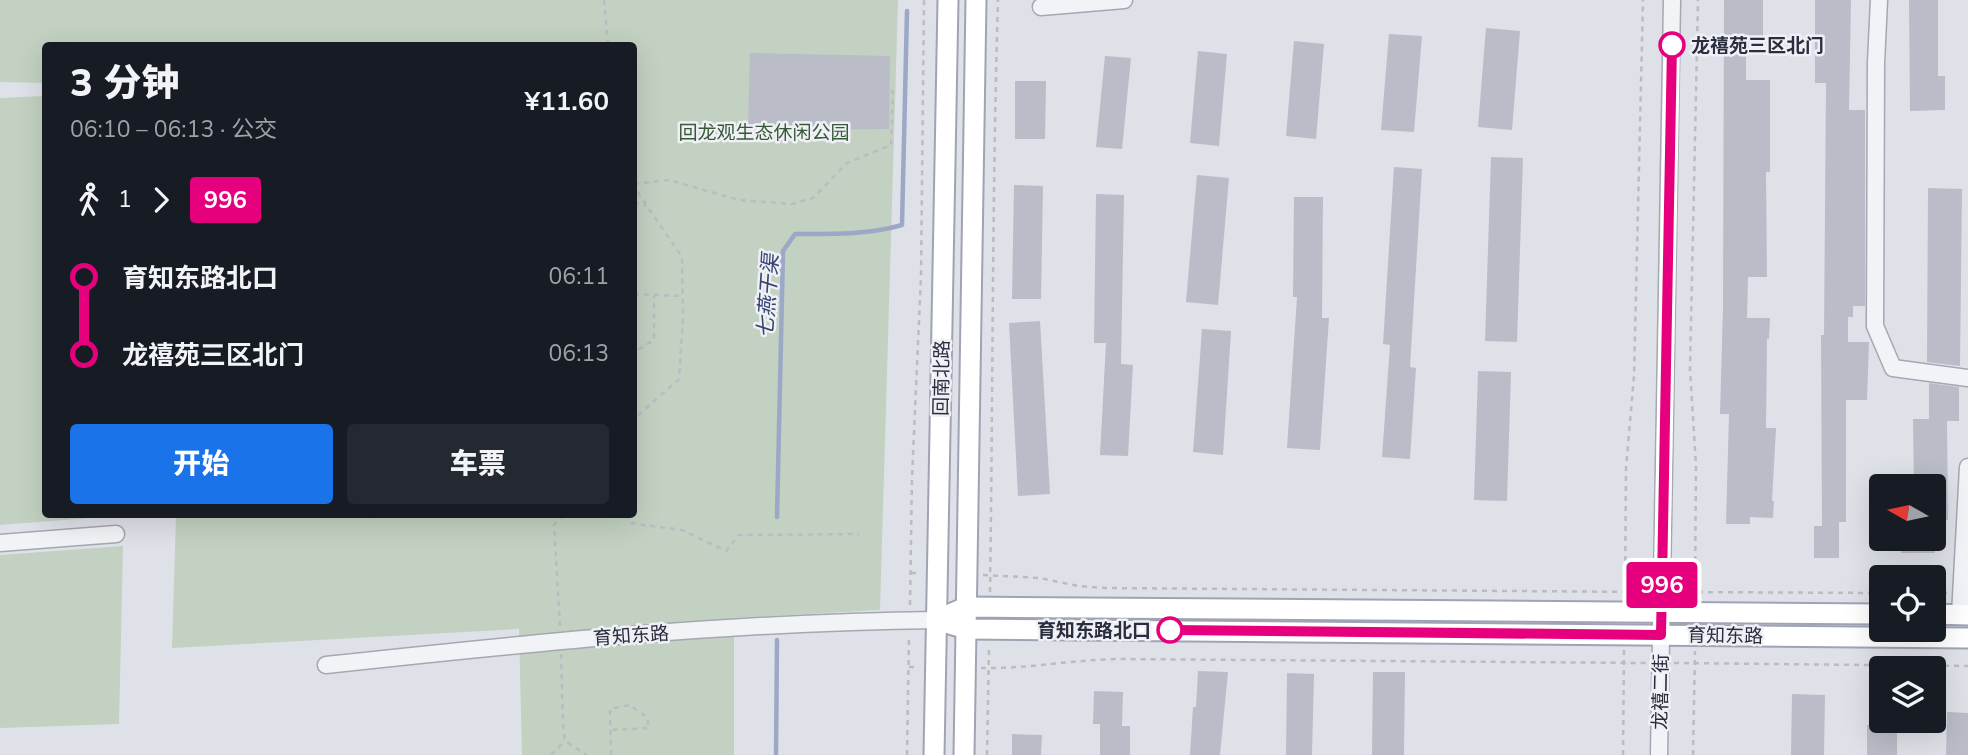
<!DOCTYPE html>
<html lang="zh">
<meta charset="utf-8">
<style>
:root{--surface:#171b24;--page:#242831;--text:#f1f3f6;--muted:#9ea1a6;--accent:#1a73e8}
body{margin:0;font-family:"Nunito Sans","Noto Sans SC",sans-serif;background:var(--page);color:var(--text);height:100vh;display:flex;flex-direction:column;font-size:26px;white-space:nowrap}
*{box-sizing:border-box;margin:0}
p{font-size:23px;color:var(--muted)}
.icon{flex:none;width:38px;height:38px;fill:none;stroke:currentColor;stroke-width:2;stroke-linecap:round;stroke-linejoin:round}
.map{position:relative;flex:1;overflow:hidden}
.side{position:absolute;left:42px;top:42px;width:595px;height:476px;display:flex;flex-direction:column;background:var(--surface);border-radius:7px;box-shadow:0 7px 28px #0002}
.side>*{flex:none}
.badge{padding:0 14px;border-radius:5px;font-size:24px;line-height:46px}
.needle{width:46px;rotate:279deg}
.controls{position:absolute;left:1869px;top:474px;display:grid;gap:14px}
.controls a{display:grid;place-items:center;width:77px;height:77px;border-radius:7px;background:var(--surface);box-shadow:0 7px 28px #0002;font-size:35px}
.map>.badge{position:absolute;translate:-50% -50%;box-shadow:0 0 0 4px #fff}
.legs{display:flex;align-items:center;gap:10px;height:77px;padding:0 28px;font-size:23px}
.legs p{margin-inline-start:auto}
.overview{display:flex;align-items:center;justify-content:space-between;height:119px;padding:0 28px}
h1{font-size:38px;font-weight:800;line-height:52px}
.button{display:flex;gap:14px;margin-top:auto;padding:14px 28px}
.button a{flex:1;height:80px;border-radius:7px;background:var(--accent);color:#fff;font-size:28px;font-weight:800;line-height:80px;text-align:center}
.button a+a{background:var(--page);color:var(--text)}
ul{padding:0 28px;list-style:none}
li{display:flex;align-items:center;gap:24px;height:77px;font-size:26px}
li i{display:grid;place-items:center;width:10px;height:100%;margin:0 9px;background:currentColor}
li i::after{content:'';width:18px;height:18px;margin:-9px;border:5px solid;border-radius:50%;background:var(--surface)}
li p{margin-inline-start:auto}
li:first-child i{background:linear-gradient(#0000 50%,currentColor 0)}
li:last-child i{background:linear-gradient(currentColor 50%,#0000 0)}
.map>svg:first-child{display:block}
.green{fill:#c2d1c1}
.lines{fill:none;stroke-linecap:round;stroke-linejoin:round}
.stream{stroke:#9ca8c6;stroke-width:4.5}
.building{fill:#babcc7}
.minor-casing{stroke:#a5a7b2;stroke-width:19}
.major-casing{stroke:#9fa3b3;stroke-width:23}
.path{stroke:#babcc2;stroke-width:2.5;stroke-dasharray:5 5;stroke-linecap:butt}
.minor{stroke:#f2f3f6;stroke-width:16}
.major{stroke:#fff;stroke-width:19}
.line-1-casing{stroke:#fff;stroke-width:16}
.line-1{stroke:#e6007e;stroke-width:10}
.stop-1-dot{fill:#fff;stroke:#e6007e;stroke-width:3.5}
.labels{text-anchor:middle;stroke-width:5;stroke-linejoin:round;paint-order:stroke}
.stop-label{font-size:19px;font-weight:bold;fill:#292d3e;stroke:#eff0f5;text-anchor:start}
.park-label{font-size:19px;fill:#375938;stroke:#eff0f5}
.street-label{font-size:19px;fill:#292d3e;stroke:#eff0f5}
.water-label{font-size:21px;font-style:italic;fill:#364470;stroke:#eff0f5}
</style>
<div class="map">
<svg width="1968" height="755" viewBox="0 0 1968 755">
<rect width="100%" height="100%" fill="#dfe1e8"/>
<g class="green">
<path d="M0,0H898L880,610L734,618V755H522L519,629L172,648L176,515L634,514V46H46L45,83L0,82Z"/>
<path d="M45,96L46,514L128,515L0,525V98Z"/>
<path d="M123,546L119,724L0,728V555Z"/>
</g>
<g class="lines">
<g class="stream">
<path d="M777,517L783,251L795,234C830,234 868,235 902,225L907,11"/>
<path d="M776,755L777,640"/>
</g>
</g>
<g class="building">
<path d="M1724,0H1763V54H1746V80H1770V172H1766L1767,277H1748L1747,318H1770L1769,339H1767L1766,428H1776L1772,501H1774L1773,518L1750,517V524H1726L1729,414H1720L1723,308Z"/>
<path d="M1815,0H1851L1849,110H1865V306H1853V317H1848V342H1869L1867,400H1846V522H1839V558H1814V526H1822L1821,335H1824L1826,83H1815Z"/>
<path d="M1909,0H1938V76H1945V110L1910,111Z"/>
<path d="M1486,28L1520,31L1512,130L1478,127Z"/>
<path d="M1389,34L1422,36L1414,132L1381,130Z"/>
<path d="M1294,41L1324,44L1316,139L1286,136Z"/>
<path d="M1198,51L1227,54L1219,146L1190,143Z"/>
<path d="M750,53L890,56L889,129L748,130Z"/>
<path d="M1105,56L1131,58L1122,149L1096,147Z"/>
<path d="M1015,81H1046L1045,139H1015Z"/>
<path d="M1491,157L1523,158L1517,342L1485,341Z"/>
<path d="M1394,167L1422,169L1410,367L1416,368L1410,459L1382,457L1390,345L1383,344Z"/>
<path d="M1197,175L1229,178L1218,305L1186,302Z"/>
<path d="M1014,185L1043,186L1041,299H1012Z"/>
<path d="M1928,188L1962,189L1960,366L1927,362Z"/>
<path d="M1096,194L1124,195L1121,364L1133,365L1128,456L1100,455L1106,343H1094Z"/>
<path d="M1294,197H1323L1322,318H1329L1320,450L1287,448L1297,297H1293Z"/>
<path d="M1040,321L1050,494L1018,496L1009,323Z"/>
<path d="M1202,329L1231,331L1223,455L1193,452Z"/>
<path d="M1478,371L1511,372L1507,501L1474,500Z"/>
<path d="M1929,383L1959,387V421H1947L1948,520H1934V486H1914L1913,419H1929Z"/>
<rect x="1901" y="539" width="34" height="14"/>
<path d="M1198,671L1228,672L1220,755H1190L1193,707H1196Z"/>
<path d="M1373,672H1405L1404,755H1372Z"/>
<path d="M1287,673L1314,674L1312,755H1286Z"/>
<path d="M1094,691L1123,692L1122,726H1130V755H1100V724H1093Z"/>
<path d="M1792,694L1825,695L1824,755H1791Z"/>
<path d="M1947,712L1968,713V755H1946Z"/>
<path d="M1874,721H1897V755H1867V725H1874Z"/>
<path d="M1012,734L1042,735L1041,755H1012Z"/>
</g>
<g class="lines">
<g class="minor-casing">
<g id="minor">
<path d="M1879,0L1876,63L1875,326L1893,368L1968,378"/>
<path d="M1041,7L1124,0"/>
<path d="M0,543L116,534"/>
<path d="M1960,615L1968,467"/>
<path d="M326,665C529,643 732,622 936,620"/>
<path d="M1659,755L1672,0"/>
</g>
</g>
<g class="major-casing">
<g id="major">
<path d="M1934,614L1968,615"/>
<path d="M936,620L966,629L1968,638"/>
<path d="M936,620L966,607L1881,614"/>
<path d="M934,755L948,0"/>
<path d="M964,755L976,0"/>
</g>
</g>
<g class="path">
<path d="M604,0L608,46"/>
<path d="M634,183L640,196L682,257L683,318L679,379L634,419"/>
<path d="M634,184L669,180L739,200L792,204L813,198L847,163L891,145L893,92L890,90"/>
<path d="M634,202L646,206"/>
<path d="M634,294L682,296"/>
<path d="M634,368L636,351L654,340V295"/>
<path d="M357,514L372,518L375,514"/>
<path d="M627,514L630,523L682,530L726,551L739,535L859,534"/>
<path d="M911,573H920"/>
<path d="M983,575L1040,578L1078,586L1105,588L1647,592"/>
<path d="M1625,591L1626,468L1634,376L1643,0"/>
<path d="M1695,591L1696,466L1690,369L1698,0"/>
<path d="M990,592C993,394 992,197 998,0"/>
<path d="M1678,592L1881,593"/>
<path d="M1934,593H1947"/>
<path d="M910,605L912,477L921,277L924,0"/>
<path d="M560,626L554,525L564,514"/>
<path d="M561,654L563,724L565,741L587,755"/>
<path d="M1674,663L1968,666"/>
<path d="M909,667H919"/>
<path d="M981,668C1027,669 1071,660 1117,659L1646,663"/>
<path d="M551,755L565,741"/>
<path d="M611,755L610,709L629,705L647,717L649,728L611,730"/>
<path d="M907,755L909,637"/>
<path d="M987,755L989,647"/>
<path d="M1623,755L1624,650"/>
<path d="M1693,755L1695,651"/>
</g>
<use href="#minor" class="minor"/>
<use href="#major" class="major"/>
</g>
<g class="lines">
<g class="line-1-casing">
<path id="line-1" d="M1170,630L1661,635L1672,45"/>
</g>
<use href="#line-1" class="line-1"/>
</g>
<g class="stop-1-dot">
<circle cx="1672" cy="45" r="12"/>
<circle cx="1170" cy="630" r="12"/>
</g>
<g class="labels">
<g class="stop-label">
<text x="1691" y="52">龙禧苑三区北门</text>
<text x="1151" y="637" text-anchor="end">育知东路北口</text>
</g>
<g class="park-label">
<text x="764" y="139">回龙观生态休闲公园</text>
</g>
<g class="street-label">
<text transform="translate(941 378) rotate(-89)" y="7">回南北路</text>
<text transform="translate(631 635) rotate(-4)" y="7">育知东路</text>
<text transform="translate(1725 635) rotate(1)" y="7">育知东路</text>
<text transform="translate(1660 692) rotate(-89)" y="7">龙禧二街</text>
</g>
<g class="water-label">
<text transform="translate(768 296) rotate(-86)" y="7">七燕干渠</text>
</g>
</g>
</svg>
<div class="controls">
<a><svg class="needle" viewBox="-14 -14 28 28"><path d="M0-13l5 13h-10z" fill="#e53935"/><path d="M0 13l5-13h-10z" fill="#9ea1a6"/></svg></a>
<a><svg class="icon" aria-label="locate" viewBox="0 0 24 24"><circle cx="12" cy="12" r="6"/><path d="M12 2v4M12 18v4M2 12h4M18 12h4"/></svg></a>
<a><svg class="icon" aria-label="layers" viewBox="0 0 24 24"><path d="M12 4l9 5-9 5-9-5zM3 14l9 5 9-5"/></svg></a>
</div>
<b class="badge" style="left:1662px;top:585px;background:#e6007e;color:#fff">996</b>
<section class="side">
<div class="overview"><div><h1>3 分钟</h1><p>06:10 – 06:13 · 公交</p></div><b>¥11.60</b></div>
<div class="legs"><svg class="icon" aria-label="walk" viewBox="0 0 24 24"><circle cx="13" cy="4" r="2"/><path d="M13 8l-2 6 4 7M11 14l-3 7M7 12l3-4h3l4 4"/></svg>1<svg class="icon" aria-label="forward" viewBox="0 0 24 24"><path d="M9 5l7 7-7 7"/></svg><b class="badge" style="background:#e6007e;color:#fff">996</b></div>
<ul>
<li><i style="color:#e6007e"></i><b>育知东路北口</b><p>06:11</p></li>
<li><i style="color:#e6007e"></i><b>龙禧苑三区北门</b><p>06:13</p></li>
</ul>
<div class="button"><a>开始</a><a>车票</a></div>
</section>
</div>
